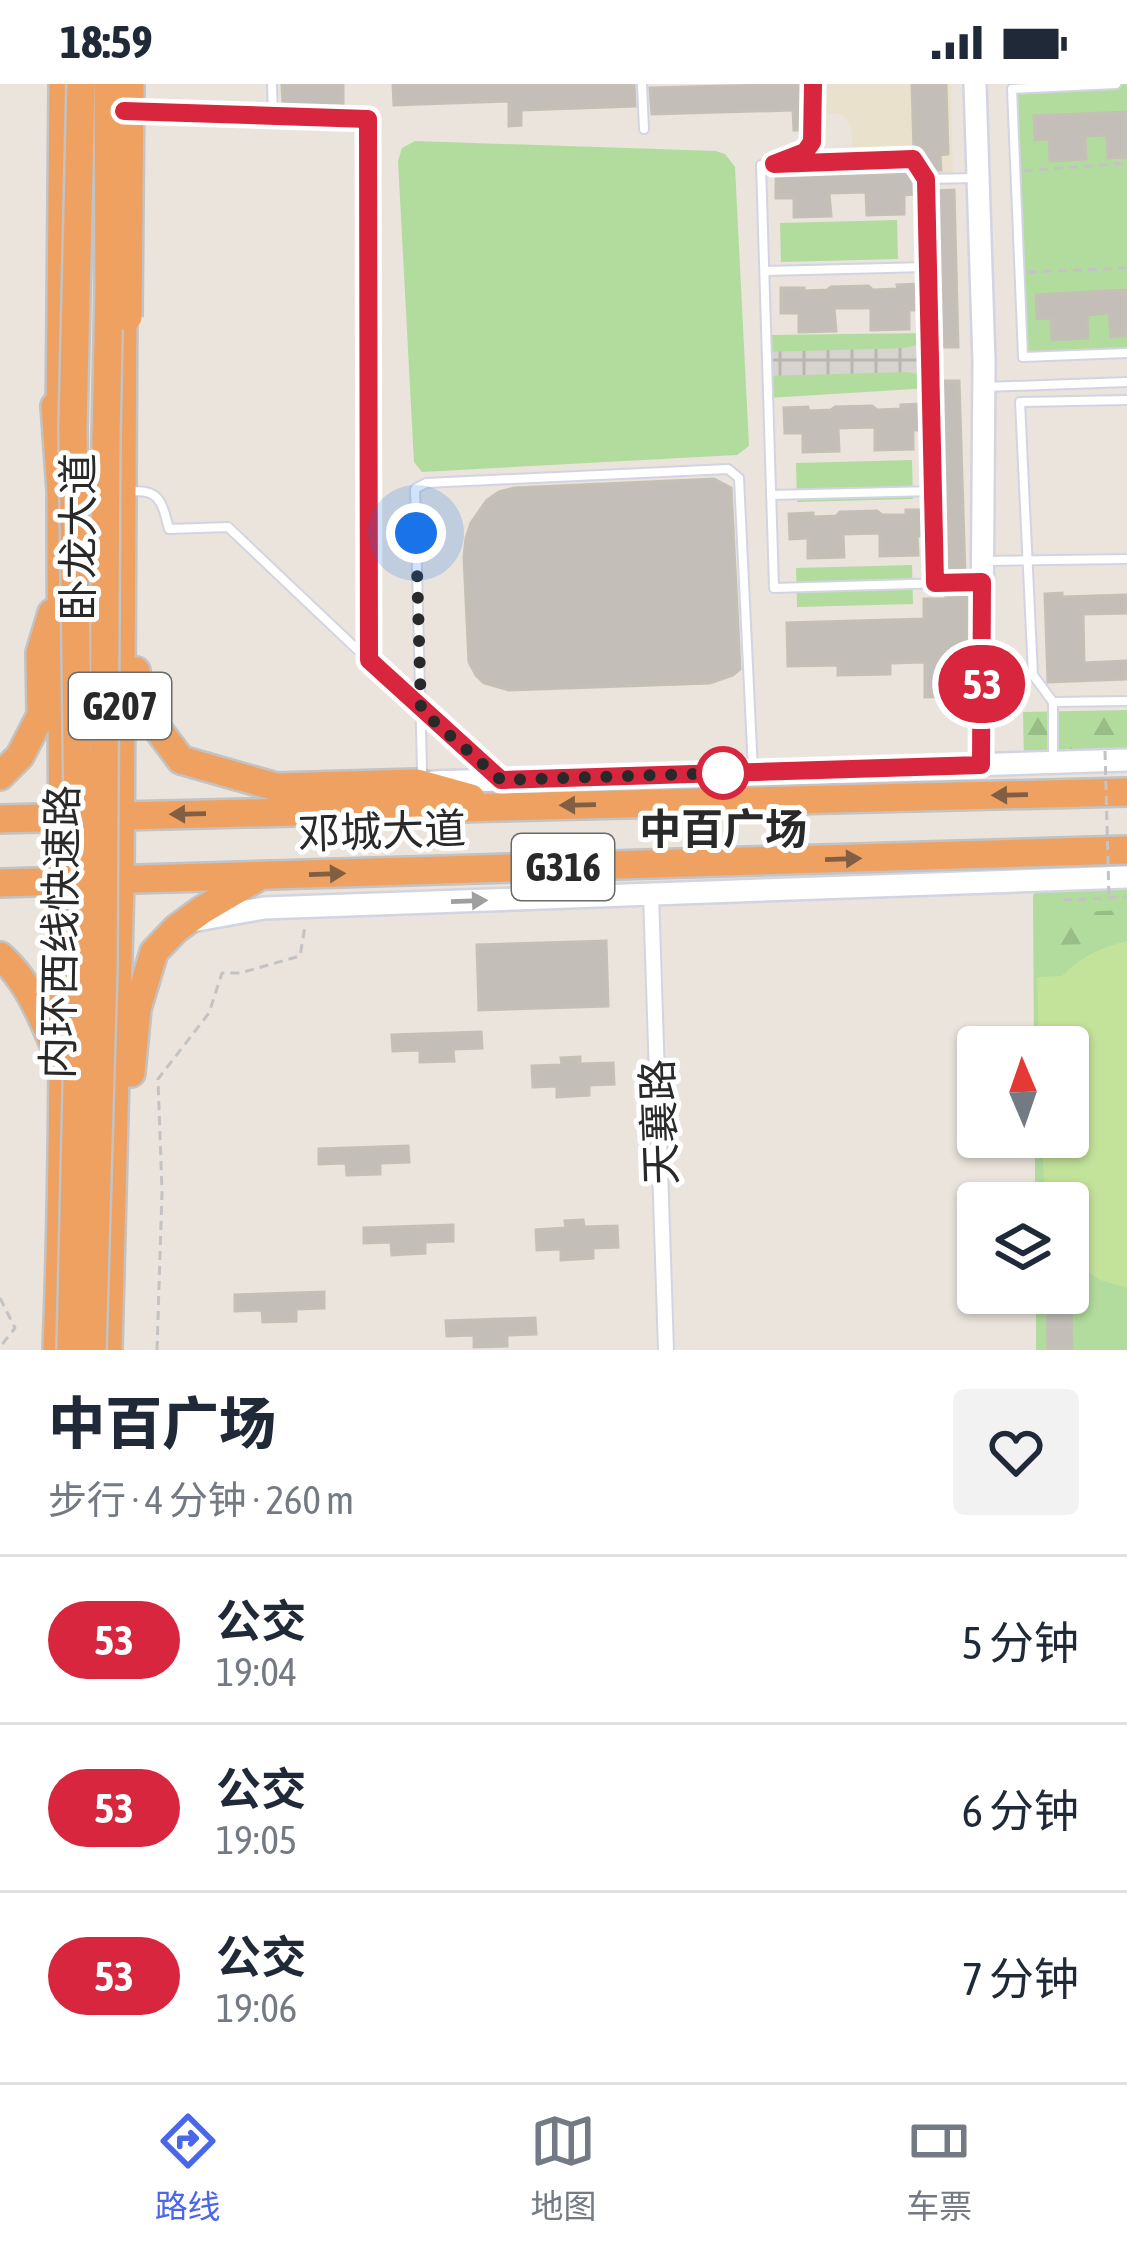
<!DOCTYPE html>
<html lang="zh">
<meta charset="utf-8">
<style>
:root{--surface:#fff;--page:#f2f2f3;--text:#1f2937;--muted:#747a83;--line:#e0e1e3;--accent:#4a66e9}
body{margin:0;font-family:"Asap Condensed","Noto Sans SC",sans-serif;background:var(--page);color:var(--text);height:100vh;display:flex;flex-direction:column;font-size:45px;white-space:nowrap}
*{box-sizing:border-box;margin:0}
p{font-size:39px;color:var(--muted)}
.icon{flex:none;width:66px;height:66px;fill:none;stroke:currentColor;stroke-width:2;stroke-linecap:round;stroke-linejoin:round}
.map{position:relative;height:1266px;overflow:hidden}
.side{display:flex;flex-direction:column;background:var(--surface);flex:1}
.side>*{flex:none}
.badge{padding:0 24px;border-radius:39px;font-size:42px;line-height:78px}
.needle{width:78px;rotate:358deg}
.controls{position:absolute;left:957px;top:942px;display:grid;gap:24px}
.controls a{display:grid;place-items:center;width:132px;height:132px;border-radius:12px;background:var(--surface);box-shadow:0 3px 9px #0004;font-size:60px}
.you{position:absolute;width:60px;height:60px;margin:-30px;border:9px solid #fff;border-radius:50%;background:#1a73e8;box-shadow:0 0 0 18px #1a73e833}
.map>.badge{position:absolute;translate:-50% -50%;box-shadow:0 0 0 6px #fff}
.round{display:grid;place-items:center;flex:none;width:126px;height:126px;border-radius:12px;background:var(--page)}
.overview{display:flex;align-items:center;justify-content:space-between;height:204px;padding:0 48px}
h1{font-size:57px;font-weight:800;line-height:90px}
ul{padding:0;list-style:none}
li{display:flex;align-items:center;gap:36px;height:168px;padding:0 48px;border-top:3px solid var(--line)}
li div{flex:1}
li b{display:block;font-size:45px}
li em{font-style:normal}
li .badge{min-width:132px;font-weight:700;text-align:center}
.status{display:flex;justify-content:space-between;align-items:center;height:84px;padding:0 60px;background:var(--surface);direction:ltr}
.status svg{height:33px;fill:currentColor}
.tab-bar{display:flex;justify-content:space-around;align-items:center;height:168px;border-top:3px solid var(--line);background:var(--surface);font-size:33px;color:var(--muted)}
.tab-bar a{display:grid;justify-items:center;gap:6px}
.tab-bar .on{color:var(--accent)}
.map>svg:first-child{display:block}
.education{fill:#eae1cd}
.green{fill:#b2dc9d}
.forest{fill:url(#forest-firs)}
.pitch{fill:#c3e29a}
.plaza{fill:url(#plaza-grid)}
.building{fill:#c3beb8;stroke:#c5c0b6;stroke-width:3}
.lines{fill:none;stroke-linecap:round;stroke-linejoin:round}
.lane-casing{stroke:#d2d4e1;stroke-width:12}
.street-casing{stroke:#d2d4e1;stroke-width:18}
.secondary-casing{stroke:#d2d4e1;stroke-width:26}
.highway-casing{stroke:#c3c3c3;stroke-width:32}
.path{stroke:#c3c3c3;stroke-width:3;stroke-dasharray:9 6;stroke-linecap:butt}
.lane{stroke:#fff;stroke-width:8}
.street{stroke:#fff;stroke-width:14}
.secondary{stroke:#fff;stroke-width:21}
.highway{stroke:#efa162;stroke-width:27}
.highway-bridge-casing{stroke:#c3c3c3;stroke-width:32;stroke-linecap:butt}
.path-bridge{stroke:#c3c3c3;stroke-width:3;stroke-dasharray:9 6;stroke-linecap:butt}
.highway-bridge{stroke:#efa162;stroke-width:27}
.oneway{fill:#825f43}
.oneway2{fill:#9f9f9f}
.line-casing{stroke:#fff;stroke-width:27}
.line{stroke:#d7263d;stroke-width:18}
.walk{stroke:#292929;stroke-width:12;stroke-dasharray:0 21.6}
.stop-dot{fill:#fff;stroke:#d7263d;stroke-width:6}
.labels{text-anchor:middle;stroke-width:10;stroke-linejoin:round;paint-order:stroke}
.shield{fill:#fff;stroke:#696969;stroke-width:3}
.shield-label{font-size:39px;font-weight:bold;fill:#292929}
.street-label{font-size:42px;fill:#292929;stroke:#fff}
.stop-label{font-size:42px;font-weight:bold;fill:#292929;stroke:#fff}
</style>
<div class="status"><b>18:59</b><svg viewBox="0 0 49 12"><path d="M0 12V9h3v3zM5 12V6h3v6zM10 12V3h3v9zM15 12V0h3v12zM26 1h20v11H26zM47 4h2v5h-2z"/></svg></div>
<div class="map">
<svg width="1127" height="1266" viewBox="0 0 1127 1266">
<defs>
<pattern id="forest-firs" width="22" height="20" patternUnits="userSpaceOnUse" patternTransform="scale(3)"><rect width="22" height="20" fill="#b2dc9d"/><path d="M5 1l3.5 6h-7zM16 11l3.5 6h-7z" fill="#99bd87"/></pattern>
<pattern id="plaza-grid" width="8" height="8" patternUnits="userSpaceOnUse" patternTransform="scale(3)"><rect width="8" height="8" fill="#d7d3ce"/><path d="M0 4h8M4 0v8" fill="none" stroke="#b9b5b1"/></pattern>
</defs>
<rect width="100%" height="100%" fill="#eae4dc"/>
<path class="education" d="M827,0H951L953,95H926L913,75L852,78V49L848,36L841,30H827Z"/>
<g class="green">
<path d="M1127,0V269L1023,273L1012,5Z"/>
<path d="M415,57L716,67L725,70L735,83L749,362L737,371L422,388L414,378L398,77L402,64Z"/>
<path d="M897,136L898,175L781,178L780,139Z"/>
<path d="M929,249L930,304L768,314L767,251Z"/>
<path d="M912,376L913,415L797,418L796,379Z"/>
<path d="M912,481L913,520L797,523L796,484Z"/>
<path d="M1127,800V1266H1036V1209H1068V1119H1035V1053H1068V963H1034L1033,811L1041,803Z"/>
</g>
<g class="forest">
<path d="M1127,626V676L1024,680L1023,628Z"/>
<path d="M1127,826V859L1052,861L1044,857L1045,833L1050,829Z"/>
</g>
<path class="pitch" d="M1127,857V1204L1100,1196L1073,1178H1068V1119H1045L1042,1053H1068V963H1039L1037,893L1062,892C1080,873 1101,863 1127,857Z"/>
<path class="plaza" d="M929,258L930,293L907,288L768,292L767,268L904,264Z"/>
<g class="building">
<path d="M282,0H343V20L283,22Z"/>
<path d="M393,0H634L635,22L521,26V41L509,42V17L394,21Z"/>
<path d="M805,0L806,46H794L793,26L652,30L650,4Z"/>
<path d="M912,0H946L948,70L940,71L941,86L930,87L920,70L914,67Z"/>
<path d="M1127,28V73L1108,74L1107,51L1085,52L1086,75L1050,77L1049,55L1035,56L1034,32Z"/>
<path d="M892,85H910L915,93L916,110L904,111V130L867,131L866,108L829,109L831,132L794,133V114H776V89L799,88V92L822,91L826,88L863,86L868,90H893Z"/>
<path d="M954,106L958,263H940L935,107Z"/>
<path d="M920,200L921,226H909V245L871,246V224H834L836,247L799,248V229H781V204H804V207L827,206L831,203L868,202L873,206L898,205L897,201Z"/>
<path d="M1127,206V252L1111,253L1109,229L1087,231L1088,254L1052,256L1051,234L1037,235L1036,211Z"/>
<path d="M940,297H959L965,490L945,491Z"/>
<path d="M923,320V346H913V365L875,366V343L838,344L839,367L803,368V349H785L784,324L808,323V327L831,326L835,323L872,322L877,326L901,325V321Z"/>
<path d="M714,395L731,404L740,585L733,591L710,599L509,606L484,599L476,591L469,578L464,473L466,454L471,439L487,416L499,408L514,404Z"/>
<path d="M906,426H925L926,451L917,452L918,471L880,472V449L843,450L844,473L808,474V454L790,455L789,430L813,429V433L836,432L840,428L877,427L882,431H906Z"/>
<path d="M946,507H965L967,514V612L925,613V578L890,579V590L838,591V581L788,582L787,539L924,535V515H946Z"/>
<path d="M1062,509V513L1127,511V529L1083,530L1084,579L1127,577V595L1048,598L1045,510Z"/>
<path d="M606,857L608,922L479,926L477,861Z"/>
<path d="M481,948L482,964L453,965L454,977L420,978V966L393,967L392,951Z"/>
<path d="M580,973V980L613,979L614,1000L589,1001V1011L557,1013V1002L533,1003L532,982L562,981L561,974Z"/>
<path d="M408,1062L409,1078L380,1079V1090L347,1091L346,1079L319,1080V1065Z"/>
<path d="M583,1136L584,1143L617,1142L618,1163L593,1164V1174L561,1176V1165L537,1166L536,1146L566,1144L565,1137Z"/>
<path d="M453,1141V1157L425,1158V1169L392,1171L391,1158L364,1159V1144Z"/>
<path d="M324,1208V1224L296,1225V1237L263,1238L262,1226L235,1227V1211Z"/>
<path d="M1047,1219H1071L1072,1264L1048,1265Z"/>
<path d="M535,1234L536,1250L507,1251V1262L474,1263V1251L447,1252L446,1237Z"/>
</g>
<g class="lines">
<g class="lane-casing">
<g id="lane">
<path d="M272,0L273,32"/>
<path d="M642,0L644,45"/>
<path d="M1116,0L1012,5L1023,273L1127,269"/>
<path d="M137,27L368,35L369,576"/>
<path d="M781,78C826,59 814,43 813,0"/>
<path d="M976,94L926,95L913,75L761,81L774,504L981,498"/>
<path d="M926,95L935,499"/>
<path d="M765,187L928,183"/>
<path d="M985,303L1127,298"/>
<path d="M1127,316L1020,318L1033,591L1053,618L1127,617"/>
<path d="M128,408C160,403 162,419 169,445L228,443L421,626L496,691"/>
<path d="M771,411L933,407"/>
<path d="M985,477L1127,475"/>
<path d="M1053,677V618"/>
<path d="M420,692L422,686L415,405L426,399L728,385L739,394L753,687"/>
</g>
</g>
<g class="street-casing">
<path id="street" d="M651,810L666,1266"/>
</g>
<g class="secondary-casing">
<g id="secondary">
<path d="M975,0L984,277L981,681"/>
<path d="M432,698L1127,676"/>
<path d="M192,837L264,824L1127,793"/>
</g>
</g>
<g class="highway-casing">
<g id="highway">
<path d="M55,322L61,407"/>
<path d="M60,338L63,0"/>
<path d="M136,587L138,619L181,676L276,703L417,699L471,714"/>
<path d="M0,692L20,672L41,631L40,569L52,529"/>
<path d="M0,735L1127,708"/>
<path d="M0,799L1127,766"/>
<path d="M0,872C28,896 42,933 56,965"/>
<path d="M131,989L137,925L154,868L176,845L202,826L255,795"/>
<path d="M57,1266C68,980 61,693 61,406"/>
<path d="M108,1266L120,797L123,208"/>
</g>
</g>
<g class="path">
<path d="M1024,87L1127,79"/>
<path d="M1028,188L1127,184"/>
<path d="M1065,814V816L1127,813"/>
<path d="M0,1214L15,1244L0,1263"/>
<path d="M157,1266L162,1108L158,995L209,929L222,889H240L300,872L305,842"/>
</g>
<use href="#lane" class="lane"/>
<use href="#street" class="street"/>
<use href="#secondary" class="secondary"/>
<use href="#highway" class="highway"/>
<g class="highway-bridge-casing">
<g id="highway-bridge">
<path d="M128,233L130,0"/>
<path d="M71,1266L80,875L73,343L81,0"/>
<path d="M92,1266L103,883L106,353L109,203L108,0"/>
</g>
</g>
<path class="path-bridge" d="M1105,667L1109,814"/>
<use href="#highway-bridge" class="highway-bridge"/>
</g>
<defs><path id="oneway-solid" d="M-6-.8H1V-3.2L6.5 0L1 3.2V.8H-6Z" transform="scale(3)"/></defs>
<g class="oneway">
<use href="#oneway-solid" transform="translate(1010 711) rotate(179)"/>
<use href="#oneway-solid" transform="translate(578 721) rotate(179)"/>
<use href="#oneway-solid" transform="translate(188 730) rotate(179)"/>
<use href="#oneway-solid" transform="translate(843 775) rotate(-2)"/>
<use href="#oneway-solid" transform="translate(327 790) rotate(-2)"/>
</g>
<use class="oneway2" href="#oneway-solid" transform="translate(469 817) rotate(-2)"/>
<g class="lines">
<g class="line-casing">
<path id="line" d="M124,27L368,35L369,576L501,696L981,681L982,498L935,499L926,95L913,75L774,80L805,68L812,58L813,0"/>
</g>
<use href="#line" class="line"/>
<path class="walk" d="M416,449L421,626L501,696L723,689"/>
</g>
<circle class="stop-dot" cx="723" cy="689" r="24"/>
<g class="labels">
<g class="shield">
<rect x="69" y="589" width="102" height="66" rx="9"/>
<rect x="512" y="750" width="102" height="66" rx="9"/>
</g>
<g class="shield-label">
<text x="120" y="636">G207</text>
<text x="563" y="797">G316</text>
</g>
<g class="street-label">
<text transform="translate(78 453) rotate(-90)" y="15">卧龙大道</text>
<text transform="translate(382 747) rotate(-2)" y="15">邓城大道</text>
<text transform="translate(60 848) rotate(-89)" y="15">内环西线快速路</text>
<text transform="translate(659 1038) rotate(-92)" y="15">天襄路</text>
</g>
<g class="stop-label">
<text x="723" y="760">中百广场</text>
</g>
</g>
</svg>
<div class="controls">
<a><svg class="needle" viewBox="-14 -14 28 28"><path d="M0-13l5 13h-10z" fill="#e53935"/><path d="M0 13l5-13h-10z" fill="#747a83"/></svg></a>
<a><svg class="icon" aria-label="layers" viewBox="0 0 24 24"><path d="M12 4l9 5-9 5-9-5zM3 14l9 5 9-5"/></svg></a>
</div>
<div class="you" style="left:416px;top:449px"></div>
<b class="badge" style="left:982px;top:600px;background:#d7263d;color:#fff">53</b>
</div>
<section class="side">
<div class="overview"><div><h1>中百广场</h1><p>步行 · 4 分钟 · 260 m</p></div><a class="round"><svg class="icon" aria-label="heart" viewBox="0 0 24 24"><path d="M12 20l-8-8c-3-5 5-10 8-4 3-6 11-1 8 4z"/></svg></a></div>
<ul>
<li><span class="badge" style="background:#d7263d;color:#fff">53</span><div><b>公交</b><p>19:04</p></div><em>5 分钟</em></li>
<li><span class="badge" style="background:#d7263d;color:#fff">53</span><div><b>公交</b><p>19:05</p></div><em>6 分钟</em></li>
<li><span class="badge" style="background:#d7263d;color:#fff">53</span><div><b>公交</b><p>19:06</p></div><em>7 分钟</em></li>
</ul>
</section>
<nav class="tab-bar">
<a class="on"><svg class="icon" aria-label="directions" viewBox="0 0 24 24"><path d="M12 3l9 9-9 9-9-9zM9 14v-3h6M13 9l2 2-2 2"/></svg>路线</a>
<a><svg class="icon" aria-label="map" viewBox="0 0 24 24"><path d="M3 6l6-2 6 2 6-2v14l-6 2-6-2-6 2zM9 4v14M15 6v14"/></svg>地图</a>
<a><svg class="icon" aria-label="tickets" viewBox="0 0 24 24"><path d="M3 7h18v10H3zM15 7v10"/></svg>车票</a>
</nav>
